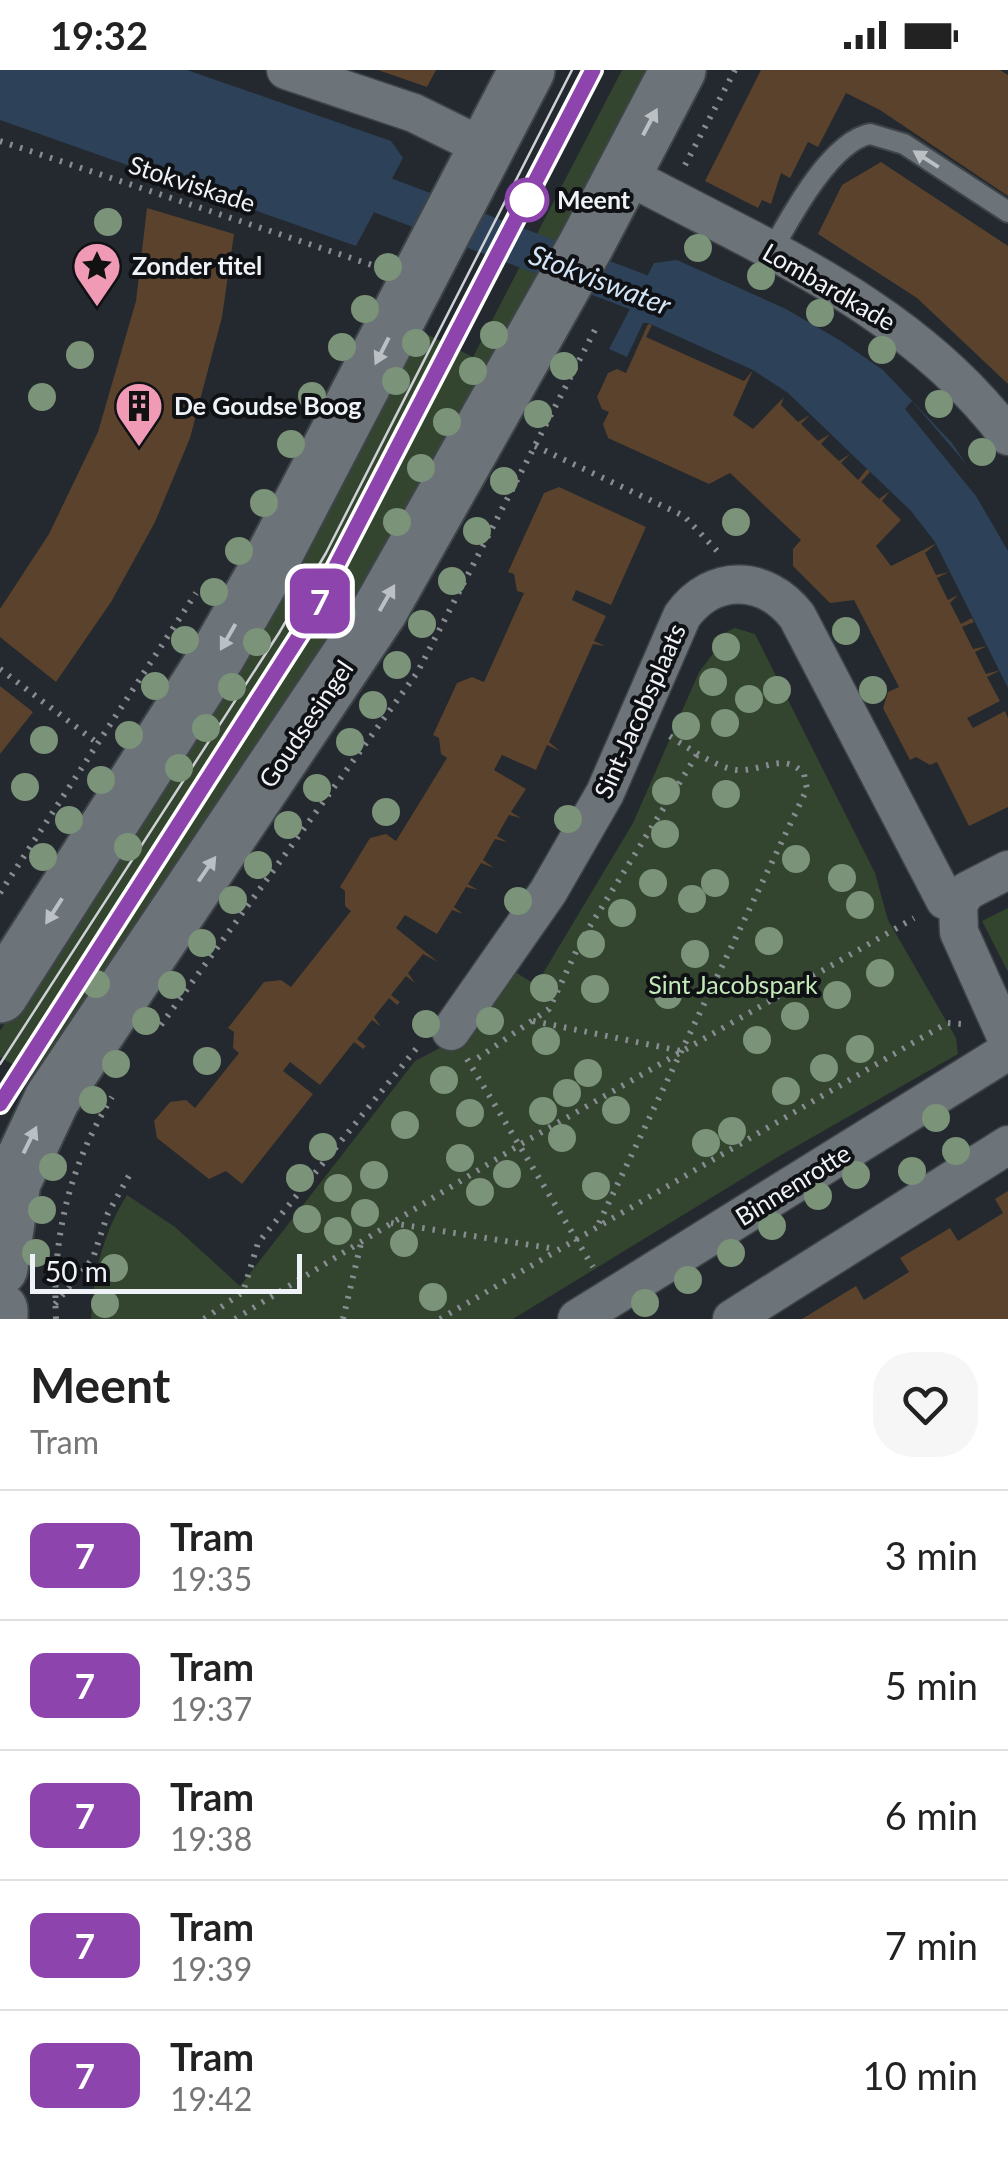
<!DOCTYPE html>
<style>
:root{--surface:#fff;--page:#f6f6f6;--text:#222;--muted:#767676;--line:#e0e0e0}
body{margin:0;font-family:Lato,sans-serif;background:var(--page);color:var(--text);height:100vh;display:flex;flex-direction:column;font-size:38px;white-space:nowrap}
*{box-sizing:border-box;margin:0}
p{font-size:32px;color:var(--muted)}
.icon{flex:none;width:55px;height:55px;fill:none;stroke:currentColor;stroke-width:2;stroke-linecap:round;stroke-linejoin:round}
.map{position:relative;height:1249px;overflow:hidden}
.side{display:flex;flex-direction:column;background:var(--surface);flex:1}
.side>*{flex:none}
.badge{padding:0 20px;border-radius:15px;font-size:35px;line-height:65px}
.scale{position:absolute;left:30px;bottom:25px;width:272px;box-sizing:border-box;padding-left:10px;border:5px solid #eff3f7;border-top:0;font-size:28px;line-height:35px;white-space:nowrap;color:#eff3f7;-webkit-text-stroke:8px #0f1114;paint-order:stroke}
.map>.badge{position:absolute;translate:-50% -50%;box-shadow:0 0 0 5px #fff}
.round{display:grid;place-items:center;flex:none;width:105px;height:105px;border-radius:40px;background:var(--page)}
.overview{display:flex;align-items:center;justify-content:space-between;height:170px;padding:0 30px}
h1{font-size:48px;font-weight:700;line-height:75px}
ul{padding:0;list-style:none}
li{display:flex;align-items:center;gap:30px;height:130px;padding:0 30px;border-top:2px solid var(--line)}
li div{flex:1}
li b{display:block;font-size:38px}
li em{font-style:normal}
li .badge{min-width:110px;font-weight:700;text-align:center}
.status{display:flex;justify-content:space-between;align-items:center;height:70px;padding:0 50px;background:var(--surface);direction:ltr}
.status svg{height:28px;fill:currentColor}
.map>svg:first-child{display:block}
.green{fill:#33442f}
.water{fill:#2d4158}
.pier{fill:#23292e}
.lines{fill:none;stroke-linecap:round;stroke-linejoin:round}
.canal{stroke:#2d4158;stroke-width:38}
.building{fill:#5a422c}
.lane-casing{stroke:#3e4448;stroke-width:24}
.street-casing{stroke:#3e4448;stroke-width:41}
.secondary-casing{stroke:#3e4448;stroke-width:59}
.path{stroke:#878c91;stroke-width:6;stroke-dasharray:2.5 8;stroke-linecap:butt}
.lane{stroke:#6c7379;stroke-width:20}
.street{stroke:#6c7379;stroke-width:38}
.secondary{stroke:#6c7379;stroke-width:55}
.tram{stroke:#cdd1d5;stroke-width:2.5}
.tree{fill:#7a9379}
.oneway{fill:#bbc0c5}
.line-casing{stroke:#fff;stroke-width:22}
.line{stroke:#8e44ad;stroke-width:15}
.stop-dot{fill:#fff;stroke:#8e44ad;stroke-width:5}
.labels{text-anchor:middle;stroke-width:8;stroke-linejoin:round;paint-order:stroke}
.street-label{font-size:25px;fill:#eff3f7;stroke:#0f1114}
.stop-label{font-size:25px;font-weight:bold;fill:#eff3f7;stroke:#0f1114;text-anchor:start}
.poi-label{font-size:25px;font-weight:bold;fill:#eff3f7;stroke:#0f1114;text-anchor:start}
.park-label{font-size:25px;fill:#c2e9b7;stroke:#0f1114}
.water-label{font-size:28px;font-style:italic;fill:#d4e4f7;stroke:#0f1114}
</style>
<div class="status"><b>19:32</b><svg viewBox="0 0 49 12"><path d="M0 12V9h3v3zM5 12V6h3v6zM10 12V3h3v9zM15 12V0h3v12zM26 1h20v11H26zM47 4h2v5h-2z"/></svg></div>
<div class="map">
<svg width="1008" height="1249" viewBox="0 0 1008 1249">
<rect width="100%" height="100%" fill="#23292e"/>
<g class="green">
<path d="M622,0H655L372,531L40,1010L0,987V961L111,791L412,257L473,287Z"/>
<path d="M735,558L755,564L875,803L888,850L956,968L958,984L783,1084L513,1249H91C93,1204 103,1163 127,1125L175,1157L240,1216L415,991L453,971L512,900L536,915L633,753L699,602L715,581L713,568Z"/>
<path d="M1008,838V902L982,851Z"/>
</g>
<g class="water">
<path d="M0,0H187L391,71L403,88L356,176L0,50Z"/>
<path d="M677,190L786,239L841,271L883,300L952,373L1008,456V618L935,472L911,441L788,323L753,300L648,253H643L627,287L609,279L654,193Z"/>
</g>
<path class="pier" d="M912,331L978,408L1008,456V481L976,426L905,339Z"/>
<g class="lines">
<path class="canal" d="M337,108L688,241"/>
</g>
<g class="building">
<path d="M378,0H436L427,17Z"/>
<path d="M761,0H1000L1008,5V126L880,40L846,23L818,77L808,72L790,108L781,103L771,134L762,130L758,138L705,111Z"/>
<path d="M881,92L1008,176V314L917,228L818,164L842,115Z"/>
<path d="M147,138L234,164L222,247L190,368L155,452L111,532L56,612L0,567V539L49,464L98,362L136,231Z"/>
<path d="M648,254L652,255L646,267L744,311L753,300L733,345L753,359L784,327L781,335L798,352L810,345L801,354L818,371L830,364L821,374L839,391L850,384L841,393L858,410L867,399L870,402L861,412L879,429L890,421L882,431L901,450L876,476L891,496L937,473L925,483L936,505L949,502L937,508L948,530L958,525L950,533L961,554L972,548L974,552L962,557L973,579L987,576L975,582L986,604L1001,600L987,607L1000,631L967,648L973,658L1005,641L1008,648V737L969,756L937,692L930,695L916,687L910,690L883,638L888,622L899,617L854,530L830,533L793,496V479L801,470L730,403L709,414L608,368L603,354L609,342L602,339L597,327L608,303L617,299L626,303Z"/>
<path d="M559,417L646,457L611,535L576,520L572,530L606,546L594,571L605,576L593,574L549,672L560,681L547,675L536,700L502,685L494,700L526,719L511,742L521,748L509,745L497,766L507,772L495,769L483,790L494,798L481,793L468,814L478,820L466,817L454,837L463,844L452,840L437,864L405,845L396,858L438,892L423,884L408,903L415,913L406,906L391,925L400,932L397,935L389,928L374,947L381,957L372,950L357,969L366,976L363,979L354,972L320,1015L290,992L283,1001L313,1024L242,1114L226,1101L209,1109L157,1068L154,1051L170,1032L186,1030L195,1038L239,983L233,978L234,962L228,958L264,912L281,910L291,917L351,841L345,836V821L340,817L370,768L386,764L396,771L447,688L441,684L439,668L433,665L457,613L472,607L484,612L524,523L517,521L514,504L508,502L544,423Z"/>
<path d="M0,616L33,642L0,684Z"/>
<path d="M1008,1121V1249H802L856,1216L864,1230L909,1202L900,1188L950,1158L958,1171L1003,1143L995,1129Z"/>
</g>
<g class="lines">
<g class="lane-casing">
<path id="lane" d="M771,182C790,148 830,72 870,64L904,74L1008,142"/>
</g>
<g class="street-casing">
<g id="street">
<path d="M286,0L414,43L487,79"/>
<path d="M623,103C762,178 910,236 1008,366"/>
<path d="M958,834L967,821L1008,800"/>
<path d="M451,961L548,822L605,723L682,546C713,503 765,505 797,546L945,830L958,834L959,862L1008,971"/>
<path d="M577,1249L1008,981"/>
<path d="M732,1249L1008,1075"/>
</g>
</g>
<g class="secondary-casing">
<g id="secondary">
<path d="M0,925L217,586L266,501L527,0"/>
<path d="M0,1198L13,1112L52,1029L380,540L585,177L678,0"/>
<path d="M0,1240V1249"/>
</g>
</g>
<g class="path">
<path d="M0,71L372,195"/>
<path d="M685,95L735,0"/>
<path d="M535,376L684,446L720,484"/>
<path d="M0,599L100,675"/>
<path d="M0,823L196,523"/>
<path d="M533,951L681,981"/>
<path d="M161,955L417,603L598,254"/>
<path d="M478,988L549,939L582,869L698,683"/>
<path d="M467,989L593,1197"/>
<path d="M391,1153L556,1179"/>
<path d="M599,1153L807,719L804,704C784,681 762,702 737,700C714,697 686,676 666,664"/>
<path d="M55,1234L93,1188L108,1143L130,1104"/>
<path d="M56,1249C52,1167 69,1097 112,1027"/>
<path d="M204,1249L243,1222L258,1173L420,974"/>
<path d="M235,1249L521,1074L914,848"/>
<path d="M343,1249L362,1169"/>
<path d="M440,1249L947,953L962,954"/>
</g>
<use href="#lane" class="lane"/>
<use href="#street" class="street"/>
<use href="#secondary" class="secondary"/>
<g class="tram">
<path d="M0,994L279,563L326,483L572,0"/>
<path d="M0,1034L303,560L593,0"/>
</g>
</g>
<g class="tree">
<circle cx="108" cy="152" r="14"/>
<circle cx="698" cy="178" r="14"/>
<circle cx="388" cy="197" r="14"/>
<circle cx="761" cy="206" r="14"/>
<circle cx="365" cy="239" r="14"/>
<circle cx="820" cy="243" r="14"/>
<circle cx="494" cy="265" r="14"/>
<circle cx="416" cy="273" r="14"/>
<circle cx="342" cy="277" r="14"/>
<circle cx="882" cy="280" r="14"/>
<circle cx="80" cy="285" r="14"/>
<circle cx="564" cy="296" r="14"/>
<circle cx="473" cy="301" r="14"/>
<circle cx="396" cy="311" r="14"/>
<circle cx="312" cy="326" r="14"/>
<circle cx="42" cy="327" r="14"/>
<circle cx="939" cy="334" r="14"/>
<circle cx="538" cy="344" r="14"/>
<circle cx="447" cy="352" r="14"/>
<circle cx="291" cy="374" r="14"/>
<circle cx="982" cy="382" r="14"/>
<circle cx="421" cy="398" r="14"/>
<circle cx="504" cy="411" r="14"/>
<circle cx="264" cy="433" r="14"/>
<circle cx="397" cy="452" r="14"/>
<circle cx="736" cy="452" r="14"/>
<circle cx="477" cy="461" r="14"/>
<circle cx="239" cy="481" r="14"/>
<circle cx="452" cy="511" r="14"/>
<circle cx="214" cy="522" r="14"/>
<circle cx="342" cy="543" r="14"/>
<circle cx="422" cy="554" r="14"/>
<circle cx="846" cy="561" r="14"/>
<circle cx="185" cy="570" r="14"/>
<circle cx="257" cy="572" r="14"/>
<circle cx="726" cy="577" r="14"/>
<circle cx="397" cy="595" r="14"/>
<circle cx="713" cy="612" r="14"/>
<circle cx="155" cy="616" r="14"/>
<circle cx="232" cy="617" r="14"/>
<circle cx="777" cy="620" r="14"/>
<circle cx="873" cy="620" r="14"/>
<circle cx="749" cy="629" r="14"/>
<circle cx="373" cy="635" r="14"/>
<circle cx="725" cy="653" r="14"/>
<circle cx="686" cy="656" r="14"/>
<circle cx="206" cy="658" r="14"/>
<circle cx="129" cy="665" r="14"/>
<circle cx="44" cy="670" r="14"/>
<circle cx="350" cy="672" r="14"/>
<circle cx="179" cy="698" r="14"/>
<circle cx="101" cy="710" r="14"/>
<circle cx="25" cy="717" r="14"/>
<circle cx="317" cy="718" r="14"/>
<circle cx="666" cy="721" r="14"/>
<circle cx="726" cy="724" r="14"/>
<circle cx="386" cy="742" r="14"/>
<circle cx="568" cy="749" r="14"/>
<circle cx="69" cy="750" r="14"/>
<circle cx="288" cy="755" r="14"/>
<circle cx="665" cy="764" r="14"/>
<circle cx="128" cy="777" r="14"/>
<circle cx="43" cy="787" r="14"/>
<circle cx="796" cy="789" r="14"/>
<circle cx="258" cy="795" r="14"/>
<circle cx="842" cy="808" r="14"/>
<circle cx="653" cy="813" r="14"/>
<circle cx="715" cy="813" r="14"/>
<circle cx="692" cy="829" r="14"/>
<circle cx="233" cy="830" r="14"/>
<circle cx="518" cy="831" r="14"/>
<circle cx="860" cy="835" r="14"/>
<circle cx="622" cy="843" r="14"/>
<circle cx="769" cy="871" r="14"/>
<circle cx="202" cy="873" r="14"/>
<circle cx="591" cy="874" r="14"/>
<circle cx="695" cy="884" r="14"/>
<circle cx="880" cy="903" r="14"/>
<circle cx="96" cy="914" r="14"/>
<circle cx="172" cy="915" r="14"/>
<circle cx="544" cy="918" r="14"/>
<circle cx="595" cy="919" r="14"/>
<circle cx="668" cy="925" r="14"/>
<circle cx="837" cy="925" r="14"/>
<circle cx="795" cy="946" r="14"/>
<circle cx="146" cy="951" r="14"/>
<circle cx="490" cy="951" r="14"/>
<circle cx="426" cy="954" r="14"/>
<circle cx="757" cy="970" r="14"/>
<circle cx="546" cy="971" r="14"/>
<circle cx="860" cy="979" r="14"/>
<circle cx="207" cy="991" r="14"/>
<circle cx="116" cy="994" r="14"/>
<circle cx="824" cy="998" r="14"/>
<circle cx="588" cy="1003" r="14"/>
<circle cx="444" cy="1010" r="14"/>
<circle cx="786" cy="1021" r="14"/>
<circle cx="567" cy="1023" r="14"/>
<circle cx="93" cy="1030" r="14"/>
<circle cx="616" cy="1040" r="14"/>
<circle cx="543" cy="1041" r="14"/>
<circle cx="470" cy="1043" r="14"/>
<circle cx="936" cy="1048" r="14"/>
<circle cx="405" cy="1055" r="14"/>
<circle cx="732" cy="1061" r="14"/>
<circle cx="562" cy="1068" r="14"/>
<circle cx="706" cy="1073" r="14"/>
<circle cx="323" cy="1077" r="14"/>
<circle cx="956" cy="1081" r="14"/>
<circle cx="460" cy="1088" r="14"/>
<circle cx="53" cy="1097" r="14"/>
<circle cx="912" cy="1101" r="14"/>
<circle cx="507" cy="1104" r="14"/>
<circle cx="374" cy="1105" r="14"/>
<circle cx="856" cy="1105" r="14"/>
<circle cx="300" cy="1108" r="14"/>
<circle cx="596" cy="1116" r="14"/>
<circle cx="338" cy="1118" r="14"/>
<circle cx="480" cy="1122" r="14"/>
<circle cx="818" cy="1126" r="14"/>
<circle cx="42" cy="1140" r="14"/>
<circle cx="365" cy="1143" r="14"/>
<circle cx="307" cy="1149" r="14"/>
<circle cx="772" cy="1156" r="14"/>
<circle cx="338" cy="1161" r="14"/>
<circle cx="404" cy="1173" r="14"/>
<circle cx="36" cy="1183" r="14"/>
<circle cx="731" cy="1183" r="14"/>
<circle cx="114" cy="1198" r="14"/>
<circle cx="688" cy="1210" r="14"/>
<circle cx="433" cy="1227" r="14"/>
<circle cx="645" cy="1233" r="14"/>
<circle cx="105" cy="1234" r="14"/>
</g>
<defs><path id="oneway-solid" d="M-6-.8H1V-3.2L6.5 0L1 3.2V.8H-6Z" transform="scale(2.5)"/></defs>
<g class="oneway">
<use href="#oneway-solid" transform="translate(650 52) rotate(-62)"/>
<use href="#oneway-solid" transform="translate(926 89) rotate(-147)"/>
<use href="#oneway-solid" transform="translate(382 281) rotate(117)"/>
<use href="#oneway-solid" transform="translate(387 528) rotate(-60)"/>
<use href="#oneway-solid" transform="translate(228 567) rotate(120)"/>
<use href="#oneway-solid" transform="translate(207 799) rotate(-55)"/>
<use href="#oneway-solid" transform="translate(54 841) rotate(123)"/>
<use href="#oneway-solid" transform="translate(30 1070) rotate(-64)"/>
</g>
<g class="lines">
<g class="line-casing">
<path id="line" d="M0,1034L303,560L593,0"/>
</g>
<use href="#line" class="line"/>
</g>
<defs>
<g id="sight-pin" transform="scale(2.5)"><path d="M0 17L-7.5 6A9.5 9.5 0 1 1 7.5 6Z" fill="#f09ab6" stroke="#0f1114"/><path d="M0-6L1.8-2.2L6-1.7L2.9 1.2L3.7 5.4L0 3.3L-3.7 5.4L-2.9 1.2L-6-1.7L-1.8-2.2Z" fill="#111"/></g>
<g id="building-pin" transform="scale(2.5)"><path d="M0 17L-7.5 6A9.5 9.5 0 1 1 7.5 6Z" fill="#f09ab6" stroke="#0f1114"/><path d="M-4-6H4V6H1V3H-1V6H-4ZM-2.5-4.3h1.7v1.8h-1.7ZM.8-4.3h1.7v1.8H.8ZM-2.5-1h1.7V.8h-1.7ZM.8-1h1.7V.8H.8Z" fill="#111"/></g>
</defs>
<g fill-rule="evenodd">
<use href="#sight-pin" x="97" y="196"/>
<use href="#building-pin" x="139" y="336"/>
</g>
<circle class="stop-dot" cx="527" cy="130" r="20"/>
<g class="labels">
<g class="street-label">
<text transform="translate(192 114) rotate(18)" y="9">Stokviskade</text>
<text transform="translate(829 217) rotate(30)" y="9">Lombardkade</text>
<text transform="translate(640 641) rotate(-66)" y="9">Sint-Jacobsplaats</text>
<text transform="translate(306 654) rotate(-56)" y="9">Goudsesingel</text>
<text transform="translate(793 1115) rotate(-32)" y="9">Binnenrotte</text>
</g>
<g class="stop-label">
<text x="557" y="139">Meent</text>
</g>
<g class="poi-label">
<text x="132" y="205">Zonder titel</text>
<text x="174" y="345">De Goudse Boog</text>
</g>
<g class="park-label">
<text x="733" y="924">Sint Jacobspark</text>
</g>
<g class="water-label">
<text transform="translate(600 210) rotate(21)" y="10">Stokviswater</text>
</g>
</g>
</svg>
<div class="scale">50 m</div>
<b class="badge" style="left:320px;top:531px;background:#8e44ad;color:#fff">7</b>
</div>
<section class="side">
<div class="overview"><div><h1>Meent</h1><p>Tram</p></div><a class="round"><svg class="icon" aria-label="heart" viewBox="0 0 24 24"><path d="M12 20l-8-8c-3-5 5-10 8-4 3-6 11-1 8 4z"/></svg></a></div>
<ul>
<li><span class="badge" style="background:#8e44ad;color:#fff">7</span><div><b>Tram</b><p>19:35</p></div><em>3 min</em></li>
<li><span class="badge" style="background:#8e44ad;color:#fff">7</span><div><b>Tram</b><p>19:37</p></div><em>5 min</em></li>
<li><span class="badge" style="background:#8e44ad;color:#fff">7</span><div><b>Tram</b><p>19:38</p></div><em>6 min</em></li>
<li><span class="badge" style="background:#8e44ad;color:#fff">7</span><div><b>Tram</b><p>19:39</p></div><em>7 min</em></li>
<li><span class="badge" style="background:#8e44ad;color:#fff">7</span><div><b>Tram</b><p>19:42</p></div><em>10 min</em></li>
</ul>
</section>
